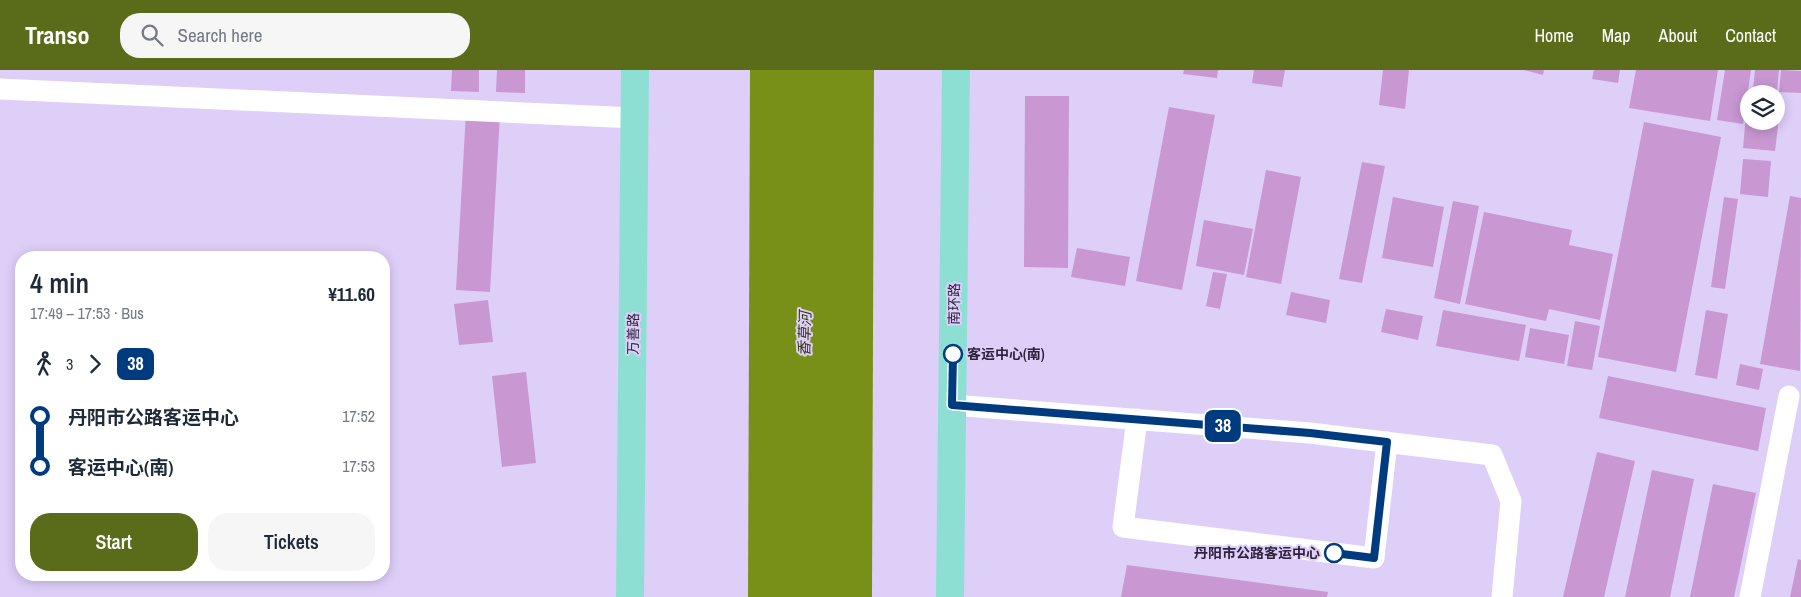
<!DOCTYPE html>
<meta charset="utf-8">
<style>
:root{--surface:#fff;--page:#f6f6f7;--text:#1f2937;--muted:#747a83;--accent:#5a6c19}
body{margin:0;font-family:"Archivo Narrow","Noto Sans SC",sans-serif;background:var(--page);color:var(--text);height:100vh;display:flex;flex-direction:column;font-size:19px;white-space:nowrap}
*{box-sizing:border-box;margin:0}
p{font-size:16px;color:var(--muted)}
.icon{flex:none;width:28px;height:28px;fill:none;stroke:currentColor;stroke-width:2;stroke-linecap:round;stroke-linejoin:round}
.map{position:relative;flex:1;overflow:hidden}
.side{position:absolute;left:15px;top:181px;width:375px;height:330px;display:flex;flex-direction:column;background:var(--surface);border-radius:20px;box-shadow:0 2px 12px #0003}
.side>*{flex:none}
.badge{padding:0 10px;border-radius:8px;font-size:18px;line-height:32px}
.tools{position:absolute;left:1740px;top:15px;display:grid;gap:10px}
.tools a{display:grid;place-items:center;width:45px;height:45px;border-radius:50%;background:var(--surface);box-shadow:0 2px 12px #0003;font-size:25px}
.map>.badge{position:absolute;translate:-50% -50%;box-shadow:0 0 0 2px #fff}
.legs{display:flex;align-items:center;gap:8px;height:55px;padding:0 15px;font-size:16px}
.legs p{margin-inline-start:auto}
.headline{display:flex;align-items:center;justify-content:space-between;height:85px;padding:0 15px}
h1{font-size:28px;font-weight:600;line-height:38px}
.primary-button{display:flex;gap:10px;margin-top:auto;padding:10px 15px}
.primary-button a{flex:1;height:58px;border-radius:20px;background:var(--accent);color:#fff;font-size:20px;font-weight:600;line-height:58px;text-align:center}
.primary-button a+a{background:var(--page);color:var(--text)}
ul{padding:0 15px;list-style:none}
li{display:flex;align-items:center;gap:18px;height:50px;font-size:19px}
li i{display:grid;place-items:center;width:8px;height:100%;margin:0 6px;background:currentColor}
li i::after{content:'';width:12px;height:12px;margin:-6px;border:4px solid;border-radius:50%;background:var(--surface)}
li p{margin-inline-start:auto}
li:first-child i{background:linear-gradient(#0000 50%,currentColor 0)}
li:last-child i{background:linear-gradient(currentColor 50%,#0000 0)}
header{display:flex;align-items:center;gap:30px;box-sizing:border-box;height:70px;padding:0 25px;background:var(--accent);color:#fff}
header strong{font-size:24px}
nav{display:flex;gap:28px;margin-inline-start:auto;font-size:18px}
.search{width:350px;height:45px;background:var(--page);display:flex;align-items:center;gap:12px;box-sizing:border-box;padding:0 18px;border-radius:20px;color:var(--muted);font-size:19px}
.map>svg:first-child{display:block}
.water{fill:#789018}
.building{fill:#c997d2}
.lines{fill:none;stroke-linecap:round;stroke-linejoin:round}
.minor{stroke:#fff;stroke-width:21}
.major{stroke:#8edfd3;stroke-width:28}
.line-1-casing{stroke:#fff;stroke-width:11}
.line-1{stroke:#003b80;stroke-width:8}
.stop-1-dot{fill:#fff;stroke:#003b80;stroke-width:2.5}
.labels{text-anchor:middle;stroke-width:4;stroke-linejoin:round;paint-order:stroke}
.street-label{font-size:14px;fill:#2d233d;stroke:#decff9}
.stop-label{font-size:14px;font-weight:bold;fill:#2d233d;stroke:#decff9;text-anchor:start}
.water-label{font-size:15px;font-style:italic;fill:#303a0d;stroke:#decff9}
</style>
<header>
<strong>Transo</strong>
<div class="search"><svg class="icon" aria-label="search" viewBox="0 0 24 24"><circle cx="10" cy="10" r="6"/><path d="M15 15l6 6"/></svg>Search here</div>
<nav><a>Home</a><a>Map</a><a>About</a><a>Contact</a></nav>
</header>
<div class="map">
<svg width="1801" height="527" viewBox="0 0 1801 527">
<rect width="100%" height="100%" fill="#decff9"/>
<path class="water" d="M750,0H874L872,527H748Z"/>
<g class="building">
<path d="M452,0H479V22L451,21Z"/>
<path d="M497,0H525V23L496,22Z"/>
<path d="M1184,0H1218L1217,8L1183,4Z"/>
<path d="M1254,0H1285L1282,17L1252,13Z"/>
<path d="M1383,0H1409L1405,39L1379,35Z"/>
<path d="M1524,0H1544L1543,5Z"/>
<path d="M1594,0H1620L1618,13L1592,9Z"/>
<path d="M1636,0H1718L1710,51L1629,38Z"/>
<path d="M1725,0H1751L1743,54L1717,50Z"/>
<path d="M1755,0H1779L1777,22L1753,20Z"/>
<path d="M1781,0L1801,1V23L1779,22Z"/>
<path d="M1025,26H1069L1068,198L1024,197Z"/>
<path d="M1169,37L1215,45L1182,220L1136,211Z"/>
<path d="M466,42L500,44L490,222L456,220Z"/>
<path d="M1746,45H1749V51H1776V48H1779L1775,81L1743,78Z"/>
<path d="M1644,52L1721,67L1676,302L1598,287Z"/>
<path d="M1743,89L1771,91L1768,127L1740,124Z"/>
<path d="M1362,92L1385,96L1362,213L1339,209Z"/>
<path d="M1266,100L1301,107L1281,214L1246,207Z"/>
<path d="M1790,126L1801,128L1800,301L1760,294Z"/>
<path d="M1393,127L1444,137L1433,197L1382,188Z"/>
<path d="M1724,127L1738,129L1725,219L1711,217Z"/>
<path d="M1453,131L1479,136L1460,234L1434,228Z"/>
<path d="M1484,142L1572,160L1569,175L1613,184L1600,250L1549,239L1546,251L1465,234Z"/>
<path d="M1204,150L1253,159L1244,205L1196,196Z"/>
<path d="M1077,178L1130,187L1125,216L1071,207Z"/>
<path d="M1213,202L1227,204L1220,239L1206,236Z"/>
<path d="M1291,222L1330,230L1326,253L1286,245Z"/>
<path d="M488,230L493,272L459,275L454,234Z"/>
<path d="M1386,239L1423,246L1418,270L1381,262Z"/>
<path d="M1443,240L1526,255L1519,291L1436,276Z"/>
<path d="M1706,240L1728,244L1717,309L1695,305Z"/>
<path d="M1575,251L1600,256L1592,300L1567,296Z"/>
<path d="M1530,258L1569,265L1564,294L1525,287Z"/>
<path d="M1740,294L1763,299L1759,320L1736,315Z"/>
<path d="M526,302L536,393L502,397L492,306Z"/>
<path d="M1608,306L1766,338L1758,381L1599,348Z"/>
<path d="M1597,382L1635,391L1604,527H1563Z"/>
<path d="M1652,400L1694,409L1670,527H1625Z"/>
<path d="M1713,414L1756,423L1734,527H1690Z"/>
<path d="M1798,489L1801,490V527H1790Z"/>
<path d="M1127,495L1328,522L1327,527H1121Z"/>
</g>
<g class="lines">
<g class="minor">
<path d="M0,19L635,48"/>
<path d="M953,335L1310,363L1492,385L1511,431L1502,527"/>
<path d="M1137,349L1123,457L1374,488L1387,372"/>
<path d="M1750,527L1789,326"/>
</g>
<g class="major">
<path d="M630,527L635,0"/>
<path d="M950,527L956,0"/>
</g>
</g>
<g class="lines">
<g class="line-1-casing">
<path id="line-1" d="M953,284L952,335L1310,363L1387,372L1374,488L1334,483"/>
</g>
<use href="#line-1" class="line-1"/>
</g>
<g class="stop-1-dot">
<circle cx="953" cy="284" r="9"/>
<circle cx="1334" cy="483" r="9"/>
</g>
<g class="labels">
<g class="street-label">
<text transform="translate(954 234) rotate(-89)" y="5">南环路</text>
<text transform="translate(633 264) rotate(-89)" y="5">万善路</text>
</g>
<g class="stop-label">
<text x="967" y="289">客运中心(南)</text>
<text x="1320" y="488" text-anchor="end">丹阳市公路客运中心</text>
</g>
<g class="water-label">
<text transform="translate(805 264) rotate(-89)" y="5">香草河</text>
</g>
</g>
</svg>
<div class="tools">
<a><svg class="icon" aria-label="layers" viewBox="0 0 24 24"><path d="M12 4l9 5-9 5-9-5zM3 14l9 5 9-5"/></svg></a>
</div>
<b class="badge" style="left:1223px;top:356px;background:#003b80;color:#fff">38</b>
<section class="side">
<div class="headline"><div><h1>4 min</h1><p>17:49 – 17:53 · Bus</p></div><b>¥11.60</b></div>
<div class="legs"><svg class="icon" aria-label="walk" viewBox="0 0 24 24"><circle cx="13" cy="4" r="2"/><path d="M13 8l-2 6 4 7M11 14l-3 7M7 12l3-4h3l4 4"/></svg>3<svg class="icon" aria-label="forward" viewBox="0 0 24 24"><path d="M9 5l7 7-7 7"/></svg><b class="badge" style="background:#003b80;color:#fff">38</b></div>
<ul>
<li><i style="color:#003b80"></i><b>丹阳市公路客运中心</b><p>17:52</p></li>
<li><i style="color:#003b80"></i><b>客运中心(南)</b><p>17:53</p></li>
</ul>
<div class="primary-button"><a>Start</a><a>Tickets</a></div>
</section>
</div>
